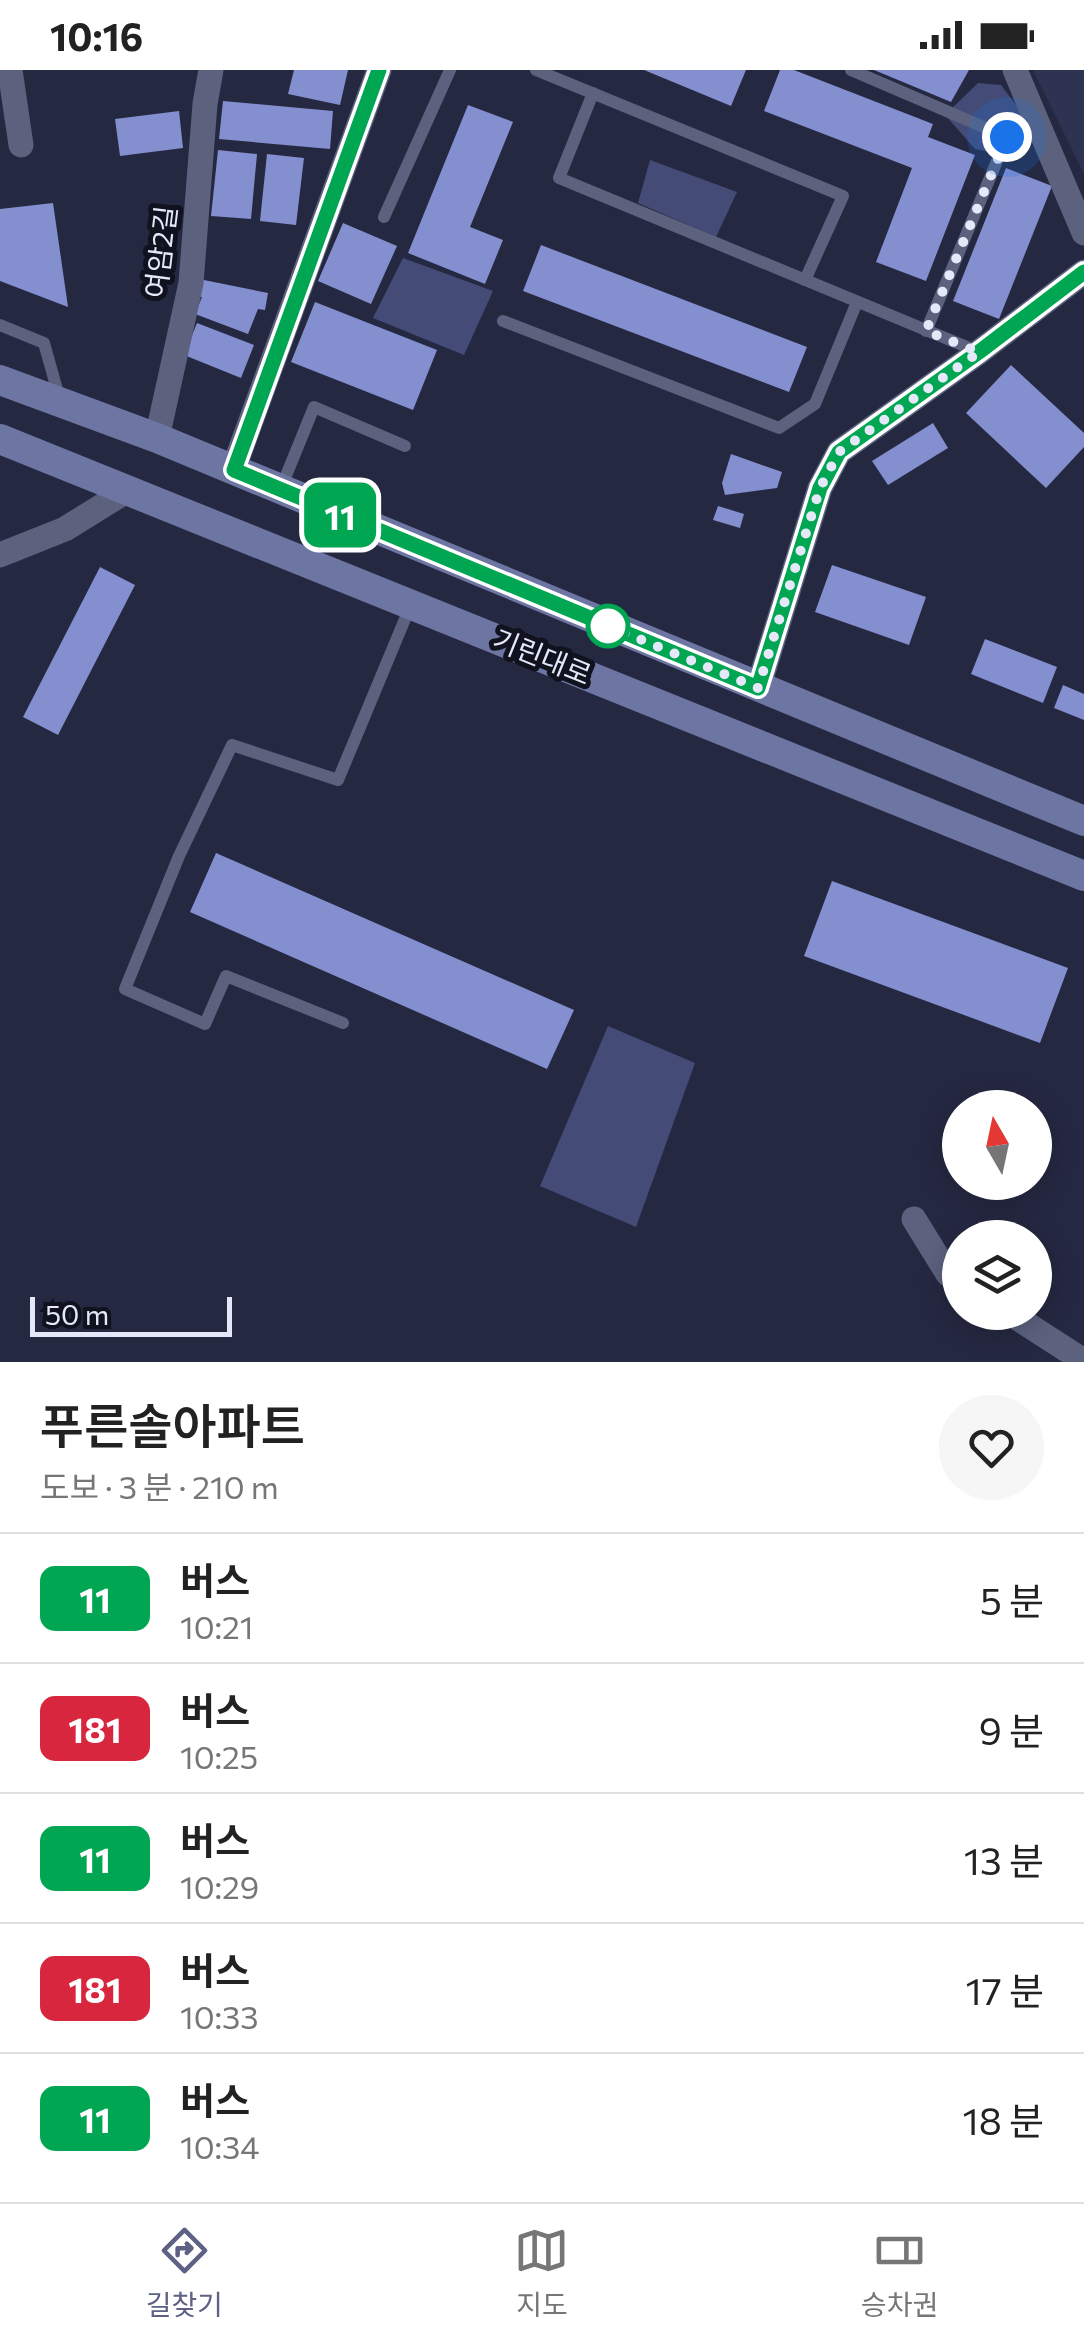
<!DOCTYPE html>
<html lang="ko">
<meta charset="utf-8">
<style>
:root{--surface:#fff;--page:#f6f6f6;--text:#222;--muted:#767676;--line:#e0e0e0;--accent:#5d6284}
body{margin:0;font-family:Commissioner,"Noto Sans KR",sans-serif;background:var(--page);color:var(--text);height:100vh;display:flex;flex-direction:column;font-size:38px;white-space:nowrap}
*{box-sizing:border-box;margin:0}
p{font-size:32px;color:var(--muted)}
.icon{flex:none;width:55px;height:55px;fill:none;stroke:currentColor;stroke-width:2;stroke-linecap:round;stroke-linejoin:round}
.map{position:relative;height:1292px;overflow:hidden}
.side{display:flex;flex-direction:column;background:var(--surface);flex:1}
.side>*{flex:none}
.badge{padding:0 20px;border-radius:15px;font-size:35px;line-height:65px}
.needle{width:65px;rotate:351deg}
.fabs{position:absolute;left:942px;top:1020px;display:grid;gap:20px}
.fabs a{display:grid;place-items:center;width:110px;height:110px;border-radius:50%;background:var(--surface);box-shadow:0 5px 25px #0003;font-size:50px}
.scale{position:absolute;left:30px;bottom:25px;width:202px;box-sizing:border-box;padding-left:10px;border:5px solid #e4e8f9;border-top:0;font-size:28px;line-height:35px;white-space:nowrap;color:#e4e8f9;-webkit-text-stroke:8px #10121e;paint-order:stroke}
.you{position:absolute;width:50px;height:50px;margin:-25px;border:8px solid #fff;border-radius:50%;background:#1a73e8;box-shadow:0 0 0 15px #1a73e833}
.map>.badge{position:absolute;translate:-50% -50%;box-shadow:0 0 0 5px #fff}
.round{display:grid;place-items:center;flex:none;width:105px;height:105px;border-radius:52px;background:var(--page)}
.headline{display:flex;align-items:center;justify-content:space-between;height:170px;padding:0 40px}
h1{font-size:48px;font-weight:600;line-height:75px}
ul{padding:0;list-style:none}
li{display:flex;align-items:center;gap:30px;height:130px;padding:0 40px;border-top:2px solid var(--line)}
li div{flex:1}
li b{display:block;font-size:38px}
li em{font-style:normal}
li .badge{min-width:110px;font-weight:700;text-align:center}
.status{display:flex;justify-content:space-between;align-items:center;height:70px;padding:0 50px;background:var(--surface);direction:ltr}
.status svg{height:28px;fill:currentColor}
.dock{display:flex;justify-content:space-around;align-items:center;height:140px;border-top:2px solid var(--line);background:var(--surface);font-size:28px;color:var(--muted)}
.dock a{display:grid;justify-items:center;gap:5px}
.dock .on{color:var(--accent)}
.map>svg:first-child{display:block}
.built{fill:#2e3351}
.green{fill:#444b77}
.building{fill:#848fcf}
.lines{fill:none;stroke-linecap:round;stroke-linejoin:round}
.lane{stroke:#5c627e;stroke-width:12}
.street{stroke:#5c627e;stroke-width:25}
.secondary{stroke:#6d75a2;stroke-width:30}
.line-casing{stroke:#fff;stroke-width:22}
.line{stroke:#00a651;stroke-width:15}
.walk{stroke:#e4e8f9;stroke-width:10;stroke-dasharray:0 18}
.stop-dot{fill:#fff;stroke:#00a651;stroke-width:5}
.labels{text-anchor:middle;stroke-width:10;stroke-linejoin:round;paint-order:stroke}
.street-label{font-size:28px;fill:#e4e8f9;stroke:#10121e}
</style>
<div class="status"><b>10:16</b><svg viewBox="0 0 49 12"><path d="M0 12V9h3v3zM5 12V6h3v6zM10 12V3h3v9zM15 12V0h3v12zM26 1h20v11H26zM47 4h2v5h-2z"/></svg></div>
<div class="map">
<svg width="1084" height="1292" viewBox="0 0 1084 1292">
<rect width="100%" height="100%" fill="#252841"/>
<path class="built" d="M1033,0H1084V104Z"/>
<g class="green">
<path d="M978,13L1001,15L1030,54L1019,88L975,79L945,45Z"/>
<path d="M650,90L737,122L716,167L638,133Z"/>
<path d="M403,188L493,221L464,285L373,248Z"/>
<path d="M608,956L695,993L636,1157L540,1116Z"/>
</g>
<g class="building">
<path d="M294,0H348L340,35L288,24Z"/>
<path d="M644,0H746L731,36Z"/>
<path d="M780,0H794L933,54L928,67L975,85L926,211L876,192L912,98L764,41Z"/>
<path d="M874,0H969L951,32Z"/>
<path d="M223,31L333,41L330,79L219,69Z"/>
<path d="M468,35L513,52L470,157L503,170L485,214L408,183Z"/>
<path d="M179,41L183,78L120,86L115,49Z"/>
<path d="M218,80L257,84L251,149L211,146Z"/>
<path d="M267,84L304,88L296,155L260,151Z"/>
<path d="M1006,98L1052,116L999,249L953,231Z"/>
<path d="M53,133L68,237L0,211V139Z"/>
<path d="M343,153L397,176L371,234L318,211Z"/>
<path d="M541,175L807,277L789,322L523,221Z"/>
<path d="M199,209L268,223L265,240L258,239L248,264L195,244L202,227L196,226Z"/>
<path d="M315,232L437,280L413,340L291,292Z"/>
<path d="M197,253L254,275L241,308L184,285Z"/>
<path d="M1011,295L1084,363V377L1046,418L966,343Z"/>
<path d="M933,353L948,378L888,415L872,391Z"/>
<path d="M731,384L782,402L777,418L725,425L722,413Z"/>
<path d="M718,436L744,444L740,458L713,450Z"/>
<path d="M832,495L926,527L909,575L815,542Z"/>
<path d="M100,497L135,515L58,665L23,647Z"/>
<path d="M985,569L1057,597L1043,633L971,604Z"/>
<path d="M1063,615L1084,624V650L1054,638Z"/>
<path d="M216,783L574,940L547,999L190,842Z"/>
<path d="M832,811L1068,898L1040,973L804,886Z"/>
</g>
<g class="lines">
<g class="lane">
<path d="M536,0L843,126L805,210"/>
<path d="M851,0L1007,67L926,261"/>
<path d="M593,23L559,108L979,282"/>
<path d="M384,147L450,0"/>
<path d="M503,251L779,358L815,334L857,232"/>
<path d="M0,255L44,273L60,330"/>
<path d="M281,418L314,337L405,376"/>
<path d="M343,953L226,906L205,954L125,919L179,786L232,675L338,710L410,537"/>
</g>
<g class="street">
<path d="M10,0L21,75"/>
<path d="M1015,0L1084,163"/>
<path d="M157,368L191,213L205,34L211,0"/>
<path d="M233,400L379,0"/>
<path d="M0,485L65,459L128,420"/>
<path d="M758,618L820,418L839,382L979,282L1084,202"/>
<path d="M914,1149L948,1204L960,1212"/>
<path d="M1008,1242L1084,1291"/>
</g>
<g class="secondary">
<path d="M0,310L157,368L1084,751"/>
<path d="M0,369L1084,806"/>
</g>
</g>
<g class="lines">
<g class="line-casing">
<path id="line" d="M379,0L234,400L758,618L820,418L839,382L979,282L1084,202"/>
</g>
<use href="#line" class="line"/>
<path class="walk" d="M608,556L758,618L820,418L839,382L979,282L926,261L1007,67"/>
</g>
<circle class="stop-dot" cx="608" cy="556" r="20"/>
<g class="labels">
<g class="street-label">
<text transform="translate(161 182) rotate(-83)" y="10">여암2길</text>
<text transform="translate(542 587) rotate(22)" y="10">기린대로</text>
</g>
</g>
</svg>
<div class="fabs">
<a><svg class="needle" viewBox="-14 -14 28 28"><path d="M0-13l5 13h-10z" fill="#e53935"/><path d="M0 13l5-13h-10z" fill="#767676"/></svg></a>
<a><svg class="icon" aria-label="layers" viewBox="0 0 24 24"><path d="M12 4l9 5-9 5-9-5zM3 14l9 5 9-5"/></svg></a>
</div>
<div class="scale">50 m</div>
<div class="you" style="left:1007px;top:67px"></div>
<b class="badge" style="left:340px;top:445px;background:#00a651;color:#fff">11</b>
</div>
<section class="side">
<div class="headline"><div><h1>푸른솔아파트</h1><p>도보 · 3 분 · 210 m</p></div><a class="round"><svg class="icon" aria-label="heart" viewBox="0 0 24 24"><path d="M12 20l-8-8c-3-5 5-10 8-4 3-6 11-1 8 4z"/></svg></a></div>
<ul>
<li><span class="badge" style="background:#00a651;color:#fff">11</span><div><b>버스</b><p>10:21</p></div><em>5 분</em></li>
<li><span class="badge" style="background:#d7263d;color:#fff">181</span><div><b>버스</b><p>10:25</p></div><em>9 분</em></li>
<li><span class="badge" style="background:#00a651;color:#fff">11</span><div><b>버스</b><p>10:29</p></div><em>13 분</em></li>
<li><span class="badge" style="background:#d7263d;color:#fff">181</span><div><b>버스</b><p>10:33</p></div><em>17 분</em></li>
<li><span class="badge" style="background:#00a651;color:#fff">11</span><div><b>버스</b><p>10:34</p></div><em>18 분</em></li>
</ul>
</section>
<nav class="dock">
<a class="on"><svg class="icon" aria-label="directions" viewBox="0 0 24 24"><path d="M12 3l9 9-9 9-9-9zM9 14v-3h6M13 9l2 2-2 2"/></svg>길찾기</a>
<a><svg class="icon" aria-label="map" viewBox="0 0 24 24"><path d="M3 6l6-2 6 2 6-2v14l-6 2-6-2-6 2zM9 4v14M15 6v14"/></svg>지도</a>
<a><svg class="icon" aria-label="tickets" viewBox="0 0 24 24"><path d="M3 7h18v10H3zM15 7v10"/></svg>승차권</a>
</nav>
